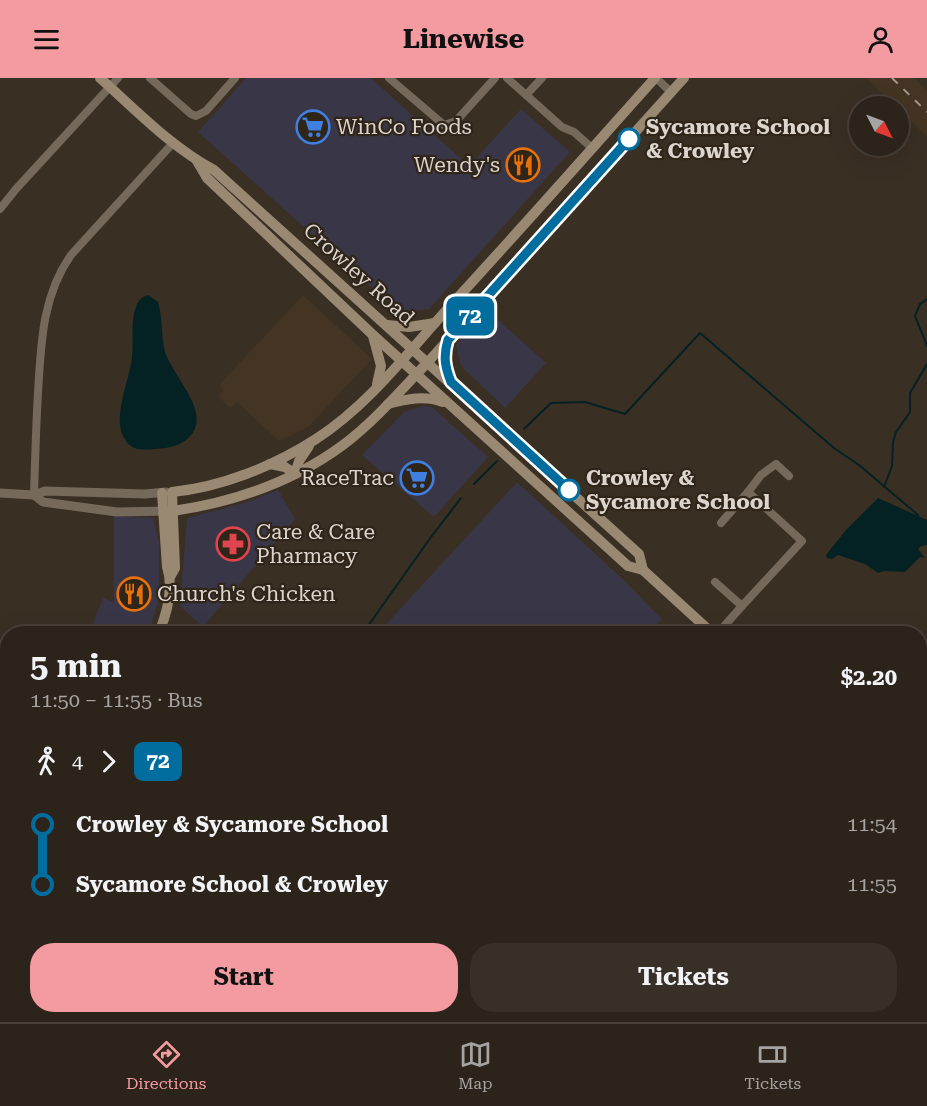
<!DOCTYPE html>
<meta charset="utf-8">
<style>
:root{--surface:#2c231a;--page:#382f27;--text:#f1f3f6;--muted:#a6a4a2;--line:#484039;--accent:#f49aa1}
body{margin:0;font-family:"Roboto Serif",serif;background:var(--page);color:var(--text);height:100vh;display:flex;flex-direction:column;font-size:22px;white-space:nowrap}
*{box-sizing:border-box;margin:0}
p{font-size:20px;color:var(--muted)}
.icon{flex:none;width:33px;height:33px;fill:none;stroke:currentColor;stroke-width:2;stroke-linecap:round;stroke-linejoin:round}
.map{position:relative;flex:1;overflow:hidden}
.drawer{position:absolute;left:0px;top:548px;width:927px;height:398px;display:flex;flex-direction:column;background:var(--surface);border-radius:24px 24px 0 0;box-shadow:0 6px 24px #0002,0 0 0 2px var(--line)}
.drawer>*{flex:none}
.badge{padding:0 12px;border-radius:9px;font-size:21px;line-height:39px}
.needle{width:39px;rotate:132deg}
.controls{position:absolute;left:849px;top:18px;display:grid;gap:12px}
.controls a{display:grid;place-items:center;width:60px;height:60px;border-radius:50%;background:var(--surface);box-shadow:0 6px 24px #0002,0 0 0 2px var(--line);font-size:30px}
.map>.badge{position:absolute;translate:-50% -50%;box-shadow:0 0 0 3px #fff}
.legs{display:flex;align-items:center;gap:9px;height:66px;padding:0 30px;font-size:20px}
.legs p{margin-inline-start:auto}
.head{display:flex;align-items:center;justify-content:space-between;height:102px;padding:0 30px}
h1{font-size:33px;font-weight:700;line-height:45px}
.primary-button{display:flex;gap:12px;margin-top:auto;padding:12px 30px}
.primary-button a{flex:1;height:69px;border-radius:24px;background:var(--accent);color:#111;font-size:24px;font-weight:700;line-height:69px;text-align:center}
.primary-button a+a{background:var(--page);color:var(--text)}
ul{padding:0 30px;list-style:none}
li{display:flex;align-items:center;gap:21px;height:60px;font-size:22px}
li i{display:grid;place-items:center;width:9px;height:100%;margin:0 8px;background:currentColor}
li i::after{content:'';width:15px;height:15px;margin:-8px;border:4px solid;border-radius:50%;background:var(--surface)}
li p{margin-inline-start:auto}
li:first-child i{background:linear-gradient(#0000 50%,currentColor 0)}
li:last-child i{background:linear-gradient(currentColor 50%,#0000 0)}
header{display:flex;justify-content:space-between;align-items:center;height:78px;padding:0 30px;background:var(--accent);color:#111;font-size:27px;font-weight:700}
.menu{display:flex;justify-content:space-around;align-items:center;height:84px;border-top:2px solid var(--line);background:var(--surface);font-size:16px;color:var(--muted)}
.menu a{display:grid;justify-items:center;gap:3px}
.menu .active{color:var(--accent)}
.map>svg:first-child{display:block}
.commercial{fill:#393647}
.built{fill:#443423}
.green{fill:#2f483c}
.water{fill:#042123}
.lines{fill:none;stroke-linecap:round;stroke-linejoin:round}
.stream{stroke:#042123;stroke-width:2}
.minor{stroke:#74695b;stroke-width:8}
.tertiary{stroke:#74695b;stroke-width:9}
.secondary{stroke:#998972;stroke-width:10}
.rail{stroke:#a0988f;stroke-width:2;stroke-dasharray:8 8;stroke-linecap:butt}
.line-1-casing{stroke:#fff;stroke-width:14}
.line-1{stroke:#006d9e;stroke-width:9}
.stop-1-dot{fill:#fff;stroke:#006d9e;stroke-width:3}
.labels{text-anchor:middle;stroke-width:4.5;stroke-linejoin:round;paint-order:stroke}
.poi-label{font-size:21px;fill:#dcd5ce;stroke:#302519;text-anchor:start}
.stop-label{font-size:21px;font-weight:bold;fill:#dcd5ce;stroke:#302519;text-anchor:start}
.street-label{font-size:21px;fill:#dcd5ce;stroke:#302519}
</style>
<header><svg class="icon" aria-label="menu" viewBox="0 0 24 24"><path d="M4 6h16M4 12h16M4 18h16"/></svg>Linewise<svg class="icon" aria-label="person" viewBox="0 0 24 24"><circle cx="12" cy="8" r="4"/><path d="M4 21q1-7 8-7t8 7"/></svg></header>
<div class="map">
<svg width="927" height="944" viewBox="0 0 927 944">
<rect width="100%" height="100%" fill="#3a2f23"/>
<g class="commercial">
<path d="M246,0H371L469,88L521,31L570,74L429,231L400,235L198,54Z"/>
<path d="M485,230L546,285L505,330L461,288L456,267Z"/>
<path d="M423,328L432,329L488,379L434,439L362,377L404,334Z"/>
<path d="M517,404L625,503L662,541L649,555H378Z"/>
<path d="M278,412L295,441L203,549L180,528L187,440L244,425Z"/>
<path d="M114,438L153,440L159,464V520L149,555H89L103,520L114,524Z"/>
</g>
<g class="built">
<path d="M866,0H914L927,12V59L899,31L898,28H896Z"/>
<path d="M303,217L372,281L308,349L279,363L237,324L230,330L218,318L224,312L219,307Z"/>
</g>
<g class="green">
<path d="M927,610V724L920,718V618Z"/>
<path d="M490,938H582L588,944H491Z"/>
</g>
<g class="water">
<path d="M148,217L158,224C163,241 161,258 165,274C173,298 210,333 192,356C183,368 169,370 155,371C145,372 132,373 126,363C110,342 130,302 132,279C134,263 130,244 136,229C138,222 142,219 148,217Z"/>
<path d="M878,420L927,442V467L921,468L918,471L925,480L920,479L905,494L884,493L878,495L865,486L838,477L832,481L827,480L826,477L846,452Z"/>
</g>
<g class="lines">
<g class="stream">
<path d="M927,221L920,226L915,238L927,268"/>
<path d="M524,351L551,325L585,324L625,336L700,255L834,370L859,387L918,437"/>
<path d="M474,406L497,383"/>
<path d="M884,409L892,388L893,364L896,354L910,334V315L927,286"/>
<path d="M363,555L431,459L461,420"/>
<path d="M361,938L366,944"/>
</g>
<g class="minor">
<path d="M150,0L191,36L196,38L206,33L235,0"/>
<path d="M389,0L444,47L456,43L495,0"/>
<path d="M507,0L562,49L574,54L592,70"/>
<path d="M656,0L671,14"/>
<path d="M526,17L542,0"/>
<path d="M0,131L16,111L118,0"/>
<path d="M34,417C35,383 36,349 38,315C41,266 42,218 71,177L173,65"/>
<path d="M721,445L748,414"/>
<path d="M715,504L742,528L802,463L748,414L761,397L776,386L789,398"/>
<path d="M718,555L742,528"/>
<path d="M0,597L8,603"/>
<path d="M0,696L8,687"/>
<path d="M0,842L8,849"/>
<path d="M145,938L153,944"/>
<path d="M274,938L282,944"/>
</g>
<g class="tertiary">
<path d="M0,415L34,417L45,413L145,416L166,414"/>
<path d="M34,417L43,424L117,434L170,433"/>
</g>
<g class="secondary">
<path d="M100,0C136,32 171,69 214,92L639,476L643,492"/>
<path d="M197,83L207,100L373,257L628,488L643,492L712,555"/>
<path d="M387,247L409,249L435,245"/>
<path d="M373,258L381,288L377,306"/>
<path d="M447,264L444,281L450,301"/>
<path d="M388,326C406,321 425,317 443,324"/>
<path d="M270,386L285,389L295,396L299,383L309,368"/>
<path d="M173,433C234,424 293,404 343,367C374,344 401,312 428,284L684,0"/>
<path d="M170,499L175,490L172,414C222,409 274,388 316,361C369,327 409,273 451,227C520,152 587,76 655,0"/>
<path d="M159,555C167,535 174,510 167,489L162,415"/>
<path d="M920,744L927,751"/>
<path d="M0,776L8,767"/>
</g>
<path class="rail" d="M892,0L927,34"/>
</g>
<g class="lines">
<g class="line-1-casing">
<path id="line-1" d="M569,412L451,304C445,289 443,278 448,262L629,61"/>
</g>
<use href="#line-1" class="line-1"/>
</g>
<defs>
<g id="supermarket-ring" transform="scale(1.725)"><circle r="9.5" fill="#302519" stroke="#3f7fe0" stroke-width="1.5"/><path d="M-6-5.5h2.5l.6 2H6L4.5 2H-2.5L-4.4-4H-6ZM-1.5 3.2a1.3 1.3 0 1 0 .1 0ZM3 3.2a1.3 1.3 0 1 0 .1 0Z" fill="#3f7fe0"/></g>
<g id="restaurant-ring" transform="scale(1.725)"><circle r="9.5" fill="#302519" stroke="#e8710a" stroke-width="1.5"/><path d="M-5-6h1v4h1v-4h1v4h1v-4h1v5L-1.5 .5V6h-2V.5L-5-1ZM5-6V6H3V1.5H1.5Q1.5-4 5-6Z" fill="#e8710a"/></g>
<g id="pharmacy-ring" transform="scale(1.725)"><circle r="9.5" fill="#302519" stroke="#e0444e" stroke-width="1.5"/><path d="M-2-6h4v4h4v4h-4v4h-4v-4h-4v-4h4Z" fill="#e0444e"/></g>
</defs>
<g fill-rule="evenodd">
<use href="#supermarket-ring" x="313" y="49"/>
<use href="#restaurant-ring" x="523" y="87"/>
<use href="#supermarket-ring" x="417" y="400"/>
<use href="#pharmacy-ring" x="233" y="466"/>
<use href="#restaurant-ring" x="134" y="516"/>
</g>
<g class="stop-1-dot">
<circle cx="629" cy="61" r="10"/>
<circle cx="569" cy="412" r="10"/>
</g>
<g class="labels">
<g class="poi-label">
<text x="336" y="56">WinCo Foods</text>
<text x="500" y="94" text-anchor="end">Wendy's</text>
<text x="394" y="407" text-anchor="end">RaceTrac</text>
<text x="256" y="461">Care &amp; Care<tspan x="256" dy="24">Pharmacy</tspan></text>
<text x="157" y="523">Church's Chicken</text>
</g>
<g class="stop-label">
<text x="646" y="56">Sycamore School<tspan x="646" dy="24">&amp; Crowley</tspan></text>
<text x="586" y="407">Crowley &amp;<tspan x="586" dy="24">Sycamore School</tspan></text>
</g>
<g class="street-label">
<text transform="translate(359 196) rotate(42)" y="7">Crowley Road</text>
</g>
</g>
</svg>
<div class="controls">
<a><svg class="needle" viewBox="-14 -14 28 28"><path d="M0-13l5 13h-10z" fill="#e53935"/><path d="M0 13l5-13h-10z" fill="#a6a4a2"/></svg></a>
</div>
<b class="badge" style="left:470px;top:238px;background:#006d9e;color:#fff">72</b>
<section class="drawer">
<div class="head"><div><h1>5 min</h1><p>11:50 – 11:55 · Bus</p></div><b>$2.20</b></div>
<div class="legs"><svg class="icon" aria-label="walk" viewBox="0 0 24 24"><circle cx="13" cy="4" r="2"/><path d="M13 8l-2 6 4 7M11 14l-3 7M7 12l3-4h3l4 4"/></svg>4<svg class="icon" aria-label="forward" viewBox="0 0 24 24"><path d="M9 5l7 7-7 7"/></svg><b class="badge" style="background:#006d9e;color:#fff">72</b></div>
<ul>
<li><i style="color:#006d9e"></i><b>Crowley &amp; Sycamore School</b><p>11:54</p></li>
<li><i style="color:#006d9e"></i><b>Sycamore School &amp; Crowley</b><p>11:55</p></li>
</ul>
<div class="primary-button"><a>Start</a><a>Tickets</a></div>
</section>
</div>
<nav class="menu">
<a class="active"><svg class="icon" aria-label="directions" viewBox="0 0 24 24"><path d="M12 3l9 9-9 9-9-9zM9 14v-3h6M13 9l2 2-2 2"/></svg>Directions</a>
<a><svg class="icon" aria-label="map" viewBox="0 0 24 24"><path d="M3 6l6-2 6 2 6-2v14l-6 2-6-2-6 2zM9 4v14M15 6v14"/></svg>Map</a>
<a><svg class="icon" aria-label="tickets" viewBox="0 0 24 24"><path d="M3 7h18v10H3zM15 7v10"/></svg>Tickets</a>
</nav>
